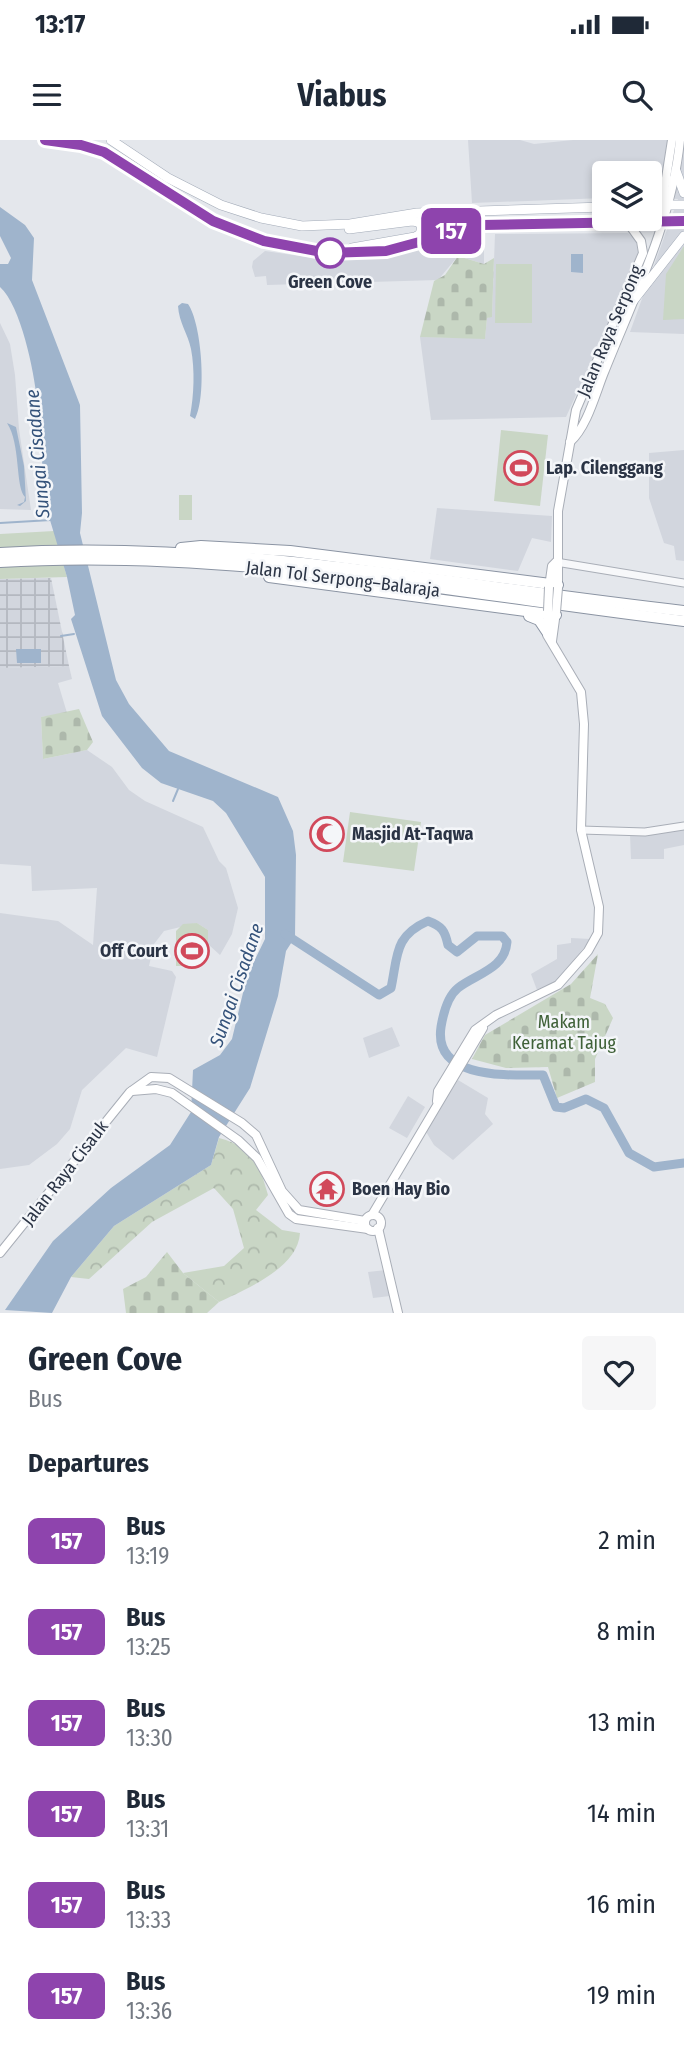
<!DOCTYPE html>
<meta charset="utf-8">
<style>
:root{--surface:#fff;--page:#f6f6f7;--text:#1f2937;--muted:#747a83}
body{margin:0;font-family:"Fira Sans Condensed",sans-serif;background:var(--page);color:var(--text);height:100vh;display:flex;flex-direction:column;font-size:26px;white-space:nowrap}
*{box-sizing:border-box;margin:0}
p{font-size:23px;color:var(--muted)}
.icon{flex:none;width:38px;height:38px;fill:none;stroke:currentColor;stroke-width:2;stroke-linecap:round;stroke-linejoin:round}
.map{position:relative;height:1173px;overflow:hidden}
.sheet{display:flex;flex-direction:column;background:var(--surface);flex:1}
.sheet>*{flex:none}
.badge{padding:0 14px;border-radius:10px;font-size:24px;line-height:46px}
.tools{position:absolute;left:592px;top:21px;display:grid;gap:14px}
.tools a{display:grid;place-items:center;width:70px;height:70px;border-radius:7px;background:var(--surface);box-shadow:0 4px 10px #0003;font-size:35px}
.map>.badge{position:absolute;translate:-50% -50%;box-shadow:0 0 0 4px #fff}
h2{padding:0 28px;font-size:26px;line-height:63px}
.round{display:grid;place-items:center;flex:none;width:74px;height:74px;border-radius:7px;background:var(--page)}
.overview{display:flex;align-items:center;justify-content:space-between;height:119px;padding:0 28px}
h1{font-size:33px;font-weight:700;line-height:52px}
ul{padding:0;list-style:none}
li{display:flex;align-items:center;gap:21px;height:91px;padding:0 28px}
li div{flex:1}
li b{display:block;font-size:26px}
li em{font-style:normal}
li .badge{min-width:77px;font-weight:700;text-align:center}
.status{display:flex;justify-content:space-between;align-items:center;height:49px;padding:0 35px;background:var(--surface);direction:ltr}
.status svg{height:19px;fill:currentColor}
header{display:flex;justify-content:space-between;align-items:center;height:91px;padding:0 28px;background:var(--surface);font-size:32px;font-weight:700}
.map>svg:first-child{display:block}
.built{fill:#d2d6de}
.industrial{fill:url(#industrial-grid)}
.forest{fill:url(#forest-crowns)}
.cemetery{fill:url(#cemetery-stones)}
.park{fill:#c9d6c5}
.water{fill:#9fb4cc}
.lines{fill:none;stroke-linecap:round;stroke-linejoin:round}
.stream{stroke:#9fb4cc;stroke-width:2}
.river{stroke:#9fb4cc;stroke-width:9}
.tertiary-casing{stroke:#a9aeb7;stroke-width:9}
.secondary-casing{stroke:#a9aeb7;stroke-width:10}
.primary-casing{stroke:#a3abb8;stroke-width:10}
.motorway-casing{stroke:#8b94a3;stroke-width:12}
.tertiary{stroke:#f7f8fa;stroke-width:7}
.secondary{stroke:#fff;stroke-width:8}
.primary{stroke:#fff;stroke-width:9}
.motorway{stroke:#fff;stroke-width:10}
.secondary-bridge-casing{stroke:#a9aeb7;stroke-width:10;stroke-linecap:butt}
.secondary-bridge{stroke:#fff;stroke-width:8}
.line-casing{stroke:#fff;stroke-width:16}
.line{stroke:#8e44ad;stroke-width:10}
.stop-dot{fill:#fff;stroke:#8e44ad;stroke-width:3.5}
.labels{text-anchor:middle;stroke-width:5;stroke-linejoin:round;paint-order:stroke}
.stop-label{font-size:18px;font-weight:bold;fill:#2b3445;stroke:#f4f6f9}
.street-label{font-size:18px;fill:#2b3445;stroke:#f4f6f9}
.poi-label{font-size:18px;font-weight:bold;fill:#2b3445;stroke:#f4f6f9;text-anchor:start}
.park-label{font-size:18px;fill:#3f6138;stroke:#f4f6f9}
.water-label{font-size:19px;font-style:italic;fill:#34527a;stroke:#f4f6f9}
</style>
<div class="status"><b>13:17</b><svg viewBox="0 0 49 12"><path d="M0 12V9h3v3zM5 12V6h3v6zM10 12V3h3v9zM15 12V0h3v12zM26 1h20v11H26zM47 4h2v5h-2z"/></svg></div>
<header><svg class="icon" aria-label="menu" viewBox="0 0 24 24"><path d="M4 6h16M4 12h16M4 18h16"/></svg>Viabus<svg class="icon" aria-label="search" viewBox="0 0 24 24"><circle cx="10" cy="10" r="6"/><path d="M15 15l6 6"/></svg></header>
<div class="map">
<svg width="684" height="1173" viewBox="0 0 684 1173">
<defs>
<pattern id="industrial-grid" width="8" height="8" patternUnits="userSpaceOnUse" patternTransform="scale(1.75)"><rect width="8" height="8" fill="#d2d6de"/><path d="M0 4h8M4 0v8" fill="none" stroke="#b4b8c0"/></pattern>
<pattern id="forest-crowns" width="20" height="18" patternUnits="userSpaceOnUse" patternTransform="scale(1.75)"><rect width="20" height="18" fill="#c9d6c5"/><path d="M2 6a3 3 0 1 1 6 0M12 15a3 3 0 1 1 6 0" fill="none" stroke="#adb8ab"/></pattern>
<pattern id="cemetery-stones" width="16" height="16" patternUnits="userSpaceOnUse" patternTransform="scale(1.75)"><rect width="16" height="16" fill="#c9d6c5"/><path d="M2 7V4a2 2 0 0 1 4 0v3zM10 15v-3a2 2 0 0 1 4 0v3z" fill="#adb8ab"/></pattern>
</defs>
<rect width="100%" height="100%" fill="#e4e7ec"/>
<g class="built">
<path d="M468,0H520L534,4L573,0H684V194L630,192L678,59L649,57V33H604V58L472,63Z"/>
<path d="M484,92V124L458,116L438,140L267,145L266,136L255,137L252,127L253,121L265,111L328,120L377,119Z"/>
<path d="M628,93L636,100L638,112L634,126L566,277L431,280L420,197L485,198L487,178L492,176L495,94Z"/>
<path d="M0,183L10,204L15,235L19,289L31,370L0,369Z"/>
<path d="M684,310V421L676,420L674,406L664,403L649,358V313Z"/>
<path d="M437,368L552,376L551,402L532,398L518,431L430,419Z"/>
<path d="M69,526L72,539L58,543L67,573L41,577L43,619L87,610L112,627L129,650L145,661L203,687L219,721L226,728L238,768L232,794L220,815L208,804V790L197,783L164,791L154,804L149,826L172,831L176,837L157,917L126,908L82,950L70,989L57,1004L29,1025L0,1029V773L58,781L93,805L97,748L32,751L31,726L0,724V528Z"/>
<path d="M684,689V705L664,709V719H631L630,695Z"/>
<path d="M571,798L591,799L554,844L537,850L531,834L557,819V805L571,803Z"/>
<path d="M392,887L400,906L369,918L363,898Z"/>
<path d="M458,940L488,958L485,974L493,984L453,1020L434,1005L425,990Z"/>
<path d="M408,956L425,967L407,998L389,988Z"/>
<path d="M386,1130L390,1156L373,1158L368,1132Z"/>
</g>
<path class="industrial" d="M51,438L69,526L0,528V439Z"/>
<path class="forest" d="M219,998C253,1007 259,1023 268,1055L256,1070L282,1090L300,1093C298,1128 246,1149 219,1162L183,1133L224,1126L244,1108L233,1069L214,1048L152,1082L89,1139L71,1137L114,1086L211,1025Z"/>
<g class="cemetery">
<path d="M458,116L484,124L494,118L492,177L487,178L485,199L420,197L434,141L445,135Z"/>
<path d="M79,569L93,602L87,610L43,619L41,577Z"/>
<path d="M598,814L590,858L605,864L613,878L595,919V942L557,958L548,927L506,928L472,919L485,895L571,844Z"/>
<path d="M167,1112L183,1133L219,1162L207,1173H126L123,1149L146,1137Z"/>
</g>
<g class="park">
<path d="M684,106V179L663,180L666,134Z"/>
<path d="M496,124H532V183H495Z"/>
<path d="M501,290L548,295L540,366L494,361Z"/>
<rect x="179" y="355" width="13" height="25"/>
<path d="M54,391L67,437L0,439V394Z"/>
<path d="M350,672L421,682L414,731L343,722Z"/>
<path d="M197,783L208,790V819L183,818V826H176V791L183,784Z"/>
</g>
<g class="water">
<path d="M0,67L25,85L34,98L32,140L80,265L82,373L80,393L116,540L129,564L169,611L278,657L293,691L296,715L295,797L286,811L278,856L250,948L219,997L211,1025L114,1086L71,1137L52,1173L5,1170L53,1101L111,1048L170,1005L191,972L193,930L220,915L232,899L247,836L265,799V737L226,673L213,661L161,643L142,628L102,576L71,479L75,475L67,437L47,370L40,302C31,288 38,275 37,260C34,231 21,166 0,147V124H8L11,118L0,96Z"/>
<path d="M571,114H583V133L571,132Z"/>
<path d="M182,163L188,164C202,184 207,257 195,279L190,276C194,255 195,230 191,209C188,194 179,183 178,166Z"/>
<path d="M7,283L16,287L24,326L26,361L20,366L17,365L24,362L25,357C15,347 21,304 7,283Z"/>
<path d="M16,509H41V523H17Z"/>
</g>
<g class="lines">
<g class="stream">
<path d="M0,383L51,380"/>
<path d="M61,496L74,494"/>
<path d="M173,661L178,649"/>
</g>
<path class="river" d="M285,794L379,855L391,848C398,815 394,796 428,781C442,786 445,791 448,805L457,812L477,796H502L507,802C505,829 476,834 458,848C448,856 443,875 441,887C433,940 509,935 543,935L556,967L564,968L586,959L604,968L629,1013L654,1027L684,1023"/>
<g class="tertiary-casing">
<g id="tertiary">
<path d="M556,422L684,443"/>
<path d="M581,690L645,692L684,686"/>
</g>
</g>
<g class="secondary-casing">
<g id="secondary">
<path d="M661,70L672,0"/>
<path d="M570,302C588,286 596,251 605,230C635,155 672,81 680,0"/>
<path d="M549,447L552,426L556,422"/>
<path d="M558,448V371L576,270L643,113L641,101L628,83"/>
<path d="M552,501L556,472"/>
<path d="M132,951L156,949L172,953L238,1000L257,1018L289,1074L296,1079L368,1089"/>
<path d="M437,961L438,951L475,890L496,875L558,845L588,811L598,793L599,767L581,690L584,584L581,552L547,495L548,471"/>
<path d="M372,1075L483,888"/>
<circle cx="373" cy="1083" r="8"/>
<path d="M378,1088L398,1173"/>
<path d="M0,1113L130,952L151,937L169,938L242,983L256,995L282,1051L299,1070L365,1081"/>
</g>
</g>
<g class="primary-casing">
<g id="primary">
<path d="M45,0L81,4L104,12L213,81L264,101L327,113L386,111L482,85L684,81"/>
<path d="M111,0L168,38L221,65L261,78L302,86L350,84L417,73L604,67"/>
<path d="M676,31L684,53"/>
<path d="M649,60L659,54L667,39"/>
<path d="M649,65H684"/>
<path d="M349,89L412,81L419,82L422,88L420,94L415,97L352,108"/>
<path d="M633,161L684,96"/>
</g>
</g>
<g class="motorway-casing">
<g id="motorway">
<path d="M181,408L201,406L290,411L558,445"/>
<path d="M0,413C229,399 457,446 684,471"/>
<path d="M0,422C226,408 460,454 684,481"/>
<path d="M269,437L556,475"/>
<path d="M529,476L539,480L547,492"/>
</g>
</g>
<use href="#tertiary" class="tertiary"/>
<use href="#secondary" class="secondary"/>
<use href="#primary" class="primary"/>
<use href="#motorway" class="motorway"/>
<g class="secondary-bridge-casing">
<g id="secondary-bridge">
<path d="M548,471L549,447"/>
<path d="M556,472L558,448"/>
</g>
</g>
<use href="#secondary-bridge" class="secondary-bridge"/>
</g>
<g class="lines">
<g class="line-casing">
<path id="line" d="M45,0L81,5L104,12L213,81L264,101L327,113L386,111L482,85L684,81"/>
</g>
<use href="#line" class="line"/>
</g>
<defs>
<g id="stadium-ring" transform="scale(1.75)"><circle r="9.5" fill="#f4f6f9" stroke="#d1495b" stroke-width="1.5"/><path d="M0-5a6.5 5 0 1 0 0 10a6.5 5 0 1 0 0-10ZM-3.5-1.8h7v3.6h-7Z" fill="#d1495b"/></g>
<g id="mosque-ring" transform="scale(1.75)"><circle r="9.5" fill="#f4f6f9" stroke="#d1495b" stroke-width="1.5"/><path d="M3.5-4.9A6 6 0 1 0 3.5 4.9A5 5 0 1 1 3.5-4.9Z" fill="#d1495b"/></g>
<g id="temple-ring" transform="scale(1.75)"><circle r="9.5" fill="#f4f6f9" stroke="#d1495b" stroke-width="1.5"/><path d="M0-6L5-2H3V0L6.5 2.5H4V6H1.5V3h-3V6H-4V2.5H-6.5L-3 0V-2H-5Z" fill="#d1495b"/></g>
</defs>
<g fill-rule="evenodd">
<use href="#stadium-ring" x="521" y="328"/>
<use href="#mosque-ring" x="327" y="694"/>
<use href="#stadium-ring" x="192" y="811"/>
<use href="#temple-ring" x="327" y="1049"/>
</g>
<circle class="stop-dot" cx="330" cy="113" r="14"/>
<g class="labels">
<g class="stop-label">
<text x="330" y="148">Green Cove</text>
</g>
<g class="street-label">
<text transform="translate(610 191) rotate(-67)" y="6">Jalan Raya Serpong</text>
<text transform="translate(343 439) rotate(7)" y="6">Jalan Tol Serpong–Balaraja</text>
<text transform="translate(65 1033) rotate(-52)" y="6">Jalan Raya Cisauk</text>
</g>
<g class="poi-label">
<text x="546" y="334">Lap. Cilenggang</text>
<text x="352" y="700">Masjid At-Taqwa</text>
<text x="168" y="817" text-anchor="end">Off Court</text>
<text x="352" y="1055">Boen Hay Bio</text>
</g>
<g class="park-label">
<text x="564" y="888">Makam<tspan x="564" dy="21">Keramat Tajug</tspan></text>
</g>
<g class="water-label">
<text transform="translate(37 314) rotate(-95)" y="7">Sungai Cisadane</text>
<text transform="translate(236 845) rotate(-71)" y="7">Sungai Cisadane</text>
</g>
</g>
</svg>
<div class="tools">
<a><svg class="icon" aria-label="layers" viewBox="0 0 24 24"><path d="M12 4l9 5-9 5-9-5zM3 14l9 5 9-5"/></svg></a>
</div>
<b class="badge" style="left:451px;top:91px;background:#8e44ad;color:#fff">157</b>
</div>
<section class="sheet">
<div class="overview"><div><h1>Green Cove</h1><p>Bus</p></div><a class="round"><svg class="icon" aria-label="heart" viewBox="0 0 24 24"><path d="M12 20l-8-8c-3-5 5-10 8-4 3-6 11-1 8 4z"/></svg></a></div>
<h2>Departures</h2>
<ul>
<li><span class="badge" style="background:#8e44ad;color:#fff">157</span><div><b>Bus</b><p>13:19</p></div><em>2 min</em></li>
<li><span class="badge" style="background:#8e44ad;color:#fff">157</span><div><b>Bus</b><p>13:25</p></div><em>8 min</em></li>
<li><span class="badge" style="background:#8e44ad;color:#fff">157</span><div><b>Bus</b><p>13:30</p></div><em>13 min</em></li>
<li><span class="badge" style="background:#8e44ad;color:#fff">157</span><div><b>Bus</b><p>13:31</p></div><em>14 min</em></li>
<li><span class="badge" style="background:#8e44ad;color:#fff">157</span><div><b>Bus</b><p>13:33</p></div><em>16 min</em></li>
<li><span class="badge" style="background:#8e44ad;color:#fff">157</span><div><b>Bus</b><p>13:36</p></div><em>19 min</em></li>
</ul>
</section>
